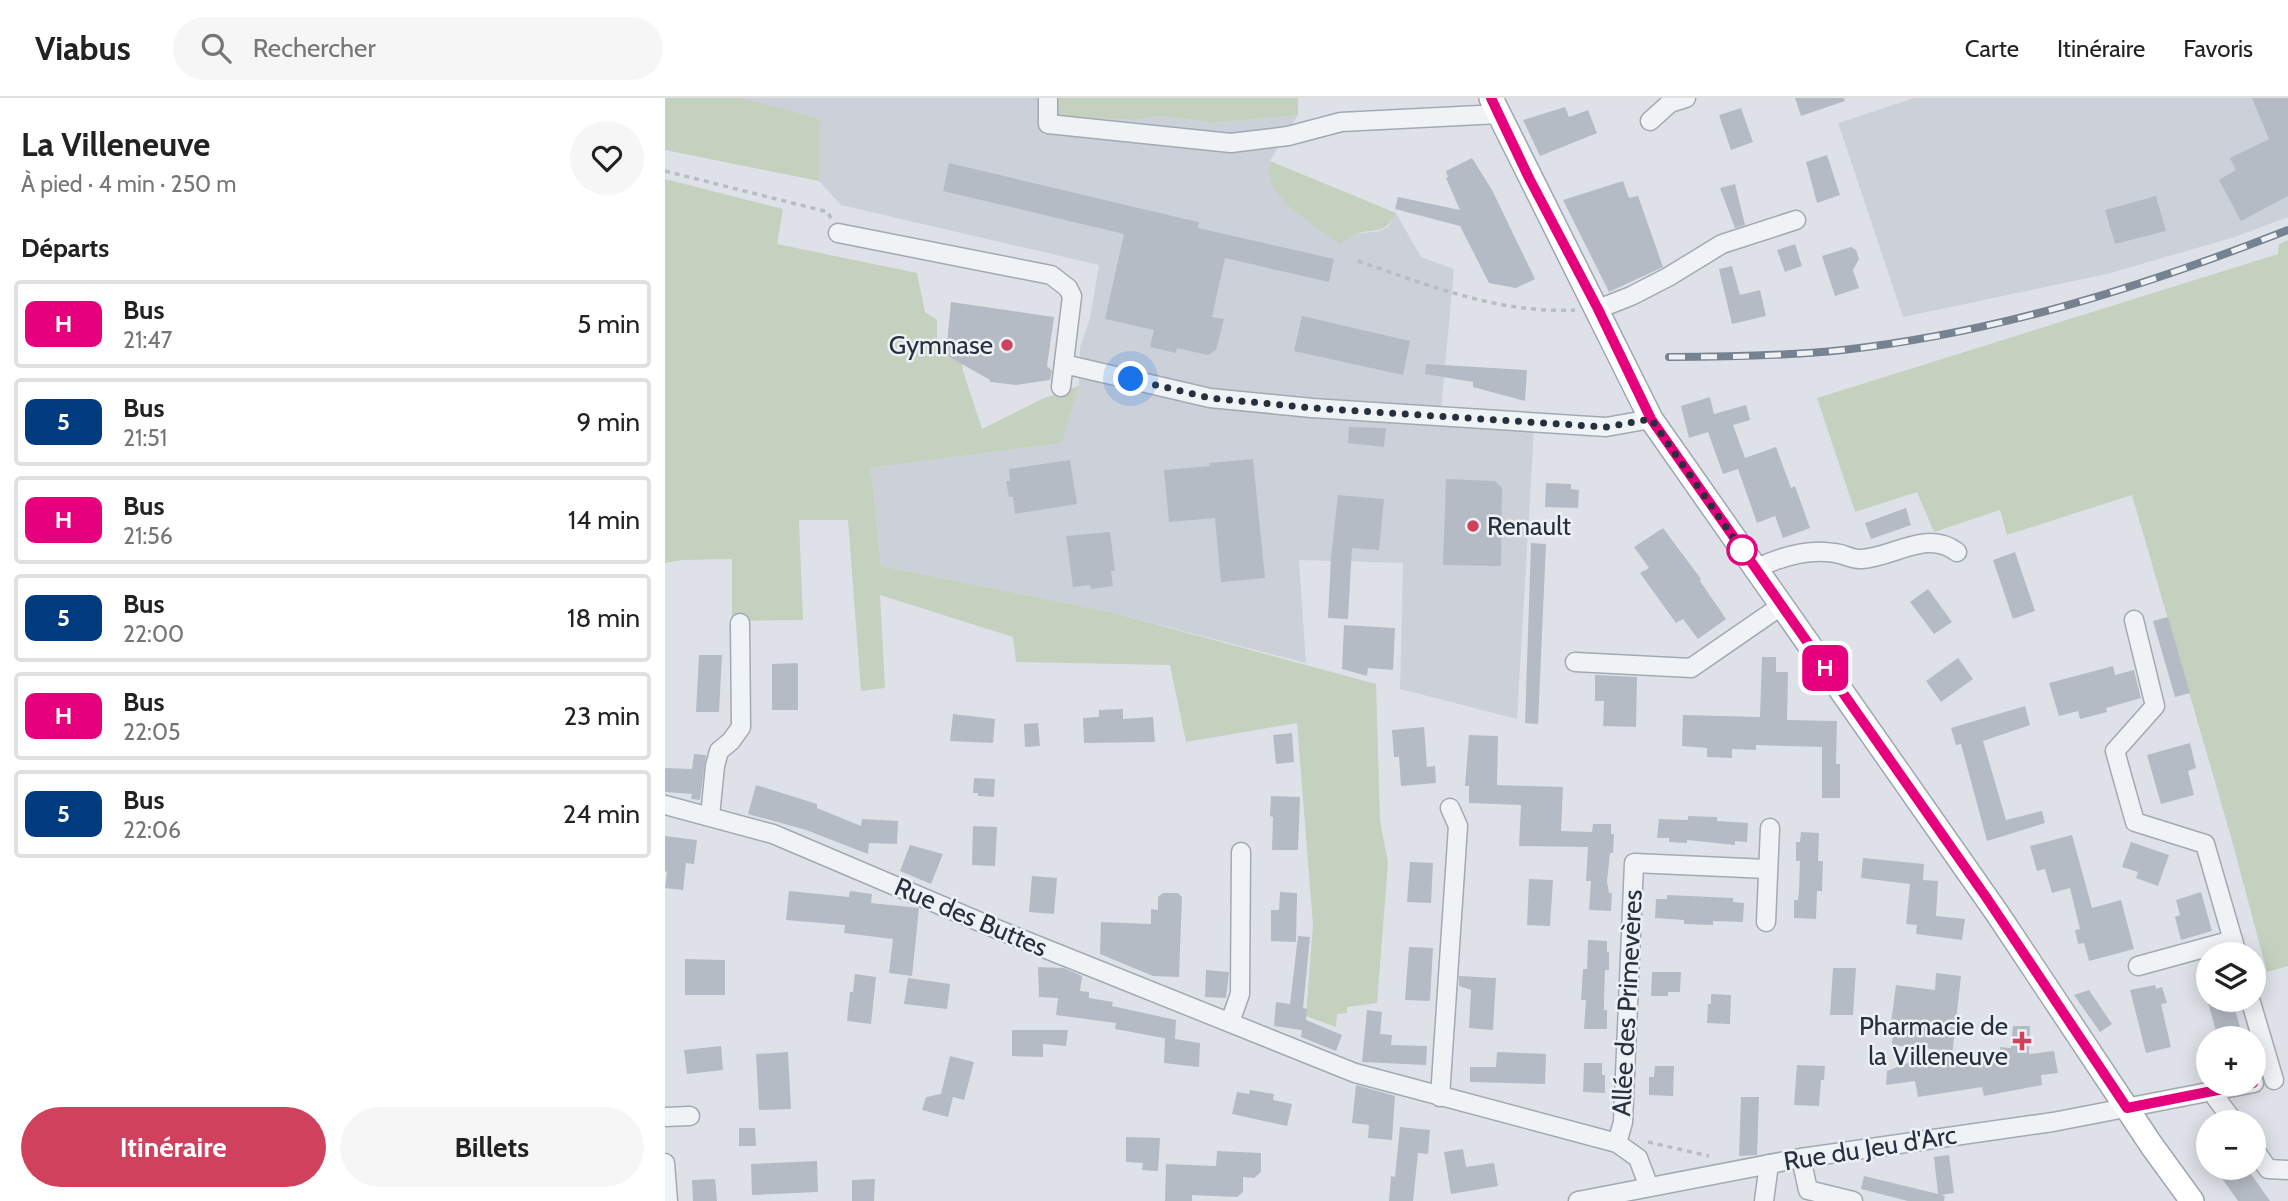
<!DOCTYPE html>
<html lang="fr">
<meta charset="utf-8">
<style>
:root{--surface:#fff;--page:#f6f6f6;--text:#222;--muted:#767676;--line:#e0e0e0;--accent:#cf415d}
body{margin:0;font-family:Cabin,sans-serif;background:var(--page);color:var(--text);height:100vh;display:flex;flex-direction:column;font-size:26px;white-space:nowrap}
*{box-sizing:border-box;margin:0}
p{font-size:23px;color:var(--muted)}
.icon{flex:none;width:38px;height:38px;fill:none;stroke:currentColor;stroke-width:2;stroke-linecap:round;stroke-linejoin:round}
.map{position:relative;flex:1;overflow:hidden}
.sheet{display:flex;flex-direction:column;background:var(--surface);width:665px}
.sheet>*{flex:none}
.badge{padding:0 14px;border-radius:10px;font-size:24px;line-height:46px}
.fabs{position:absolute;left:1531px;top:844px;display:grid;gap:14px}
.fabs a{display:grid;place-items:center;width:70px;height:70px;border-radius:50%;background:var(--surface);box-shadow:0 4px 18px #0003;font-size:35px}
.you{position:absolute;width:35px;height:35px;margin:-18px;border:5px solid #fff;border-radius:50%;background:#1a73e8;box-shadow:0 0 0 10px #1a73e833}
.map>.badge{position:absolute;translate:-50% -50%;box-shadow:0 0 0 4px #fff}
h2{padding:0 21px;font-size:26px;line-height:63px}
.round{display:grid;place-items:center;flex:none;width:74px;height:74px;border-radius:37px;background:var(--page)}
.summary{display:flex;align-items:center;justify-content:space-between;height:119px;padding:0 21px}
h1{font-size:33px;font-weight:700;line-height:52px}
.primary-button{display:flex;gap:14px;margin-top:auto;padding:14px 21px}
.primary-button a{flex:1;height:80px;border-radius:42px;background:var(--accent);color:#fff;font-size:28px;font-weight:700;line-height:80px;text-align:center}
.primary-button a+a{background:var(--page);color:var(--text)}
ul{padding:0;list-style:none}
li{display:flex;align-items:center;gap:21px;height:88px;margin:0 14px 10px;padding:0 7px;border:4px solid var(--line);border-radius:7px}
li div{flex:1}
li b{display:block;font-size:26px}
li em{font-style:normal}
li .badge{min-width:77px;font-weight:700;text-align:center}
header{display:flex;align-items:center;gap:42px;box-sizing:border-box;height:98px;padding:0 35px;background:var(--surface);border-bottom:2px solid var(--line)}
header strong{font-size:33px}
nav{display:flex;gap:38px;margin-inline-start:auto;font-size:24px}
.search{width:490px;height:63px;background:var(--page);display:flex;align-items:center;gap:18px;box-sizing:border-box;padding:0 24px;border-radius:38px;color:var(--muted);font-size:26px}
main{display:flex;flex:1;min-height:0}
.map>svg:first-child{display:block}
.built{fill:#ccd1d9}
.green{fill:#c4d1bf}
.building{fill:#b5bbc4}
.lines{fill:none;stroke-linecap:round;stroke-linejoin:round}
.minor-casing{stroke:#a3a9b2;stroke-width:21}
.major-casing{stroke:#9da7b3;stroke-width:26}
.path{stroke:#b8bdc2;stroke-width:3.5;stroke-dasharray:5 5;stroke-linecap:butt}
.minor{stroke:#f0f3f6;stroke-width:18}
.major{stroke:#fff;stroke-width:23}
.rail-casing{stroke:#778291;stroke-width:8}
.rail{stroke:#edf1f5;stroke-width:5;stroke-dasharray:16;stroke-linecap:butt}
.line-casing{stroke:#fff;stroke-width:16}
.line{stroke:#e6007e;stroke-width:10}
.walk{stroke:#27313e;stroke-width:7;stroke-dasharray:0 12.6}
.poi-dot{fill:#cf415d;stroke:#edf1f5;stroke-width:2.5}
.stop-dot{fill:#fff;stroke:#e6007e;stroke-width:3.5}
.labels{text-anchor:middle;stroke-width:5;stroke-linejoin:round;paint-order:stroke}
.poi-label{font-size:26px;fill:#27313e;stroke:#edf1f5;text-anchor:end}
.street-label{font-size:26px;fill:#27313e;stroke:#edf1f5}
</style>
<header>
<strong>Viabus</strong>
<div class="search"><svg class="icon" aria-label="search" viewBox="0 0 24 24"><circle cx="10" cy="10" r="6"/><path d="M15 15l6 6"/></svg>Rechercher</div>
<nav><a>Carte</a><a>Itinéraire</a><a>Favoris</a></nav>
</header>
<main>
<section class="sheet">
<div class="summary"><div><h1>La Villeneuve</h1><p>À pied · 4 min · 250 m</p></div><a class="round"><svg class="icon" aria-label="heart" viewBox="0 0 24 24"><path d="M12 20l-8-8c-3-5 5-10 8-4 3-6 11-1 8 4z"/></svg></a></div>
<h2>Départs</h2>
<ul>
<li><span class="badge" style="background:#e6007e;color:#fff">H</span><div><b>Bus</b><p>21:47</p></div><em>5 min</em></li>
<li><span class="badge" style="background:#003b80;color:#fff">5</span><div><b>Bus</b><p>21:51</p></div><em>9 min</em></li>
<li><span class="badge" style="background:#e6007e;color:#fff">H</span><div><b>Bus</b><p>21:56</p></div><em>14 min</em></li>
<li><span class="badge" style="background:#003b80;color:#fff">5</span><div><b>Bus</b><p>22:00</p></div><em>18 min</em></li>
<li><span class="badge" style="background:#e6007e;color:#fff">H</span><div><b>Bus</b><p>22:05</p></div><em>23 min</em></li>
<li><span class="badge" style="background:#003b80;color:#fff">5</span><div><b>Bus</b><p>22:06</p></div><em>24 min</em></li>
</ul>
<div class="primary-button"><a>Itinéraire</a><a>Billets</a></div>
</section>
<div class="map">
<svg width="1623" height="1103" viewBox="0 0 1623 1103">
<rect width="100%" height="100%" fill="#dee2e8"/>
<g class="built">
<path d="M74,0H392L393,18L469,22L497,18L549,25L633,17L605,63V81L675,145L690,136L715,133L724,128L731,115L756,159L789,171L776,312L870,314L852,621L735,591L738,465L634,462L641,565L445,514L216,468L206,370L397,345L414,288L415,249L425,220L434,167L176,107L154,83L155,21Z"/>
<path d="M1249,0H1623V119L1570,139L1442,176L1238,219L1173,25Z"/>
</g>
<g class="green">
<path d="M0,0H78L155,21L154,83L0,52Z"/>
<path d="M392,0H633V17L549,25L497,18L469,22L392,18Z"/>
<path d="M605,63L731,115C719,138 712,129 691,136C685,138 680,143 675,146C655,131 610,105 605,80C604,75 605,68 605,63Z"/>
<path d="M0,81L118,111L112,146L252,175L260,214L272,222V249L296,255L298,273L317,331L377,301L414,288L397,345L206,370L216,468L445,514L711,586L715,722L723,765L712,905L682,909V915L672,916L671,929L641,918L648,827L632,625L521,644L505,567L351,564L348,539L215,497L220,590L196,593L183,422H134L138,522L67,523V461L17,462L0,465Z"/>
<path d="M1623,142V868L1602,874L1566,739L1467,397L1342,437L1335,412L1269,434L1252,394L1190,414L1152,300L1613,156L1614,146Z"/>
</g>
<g class="building">
<path d="M1130,0H1179L1180,3L1136,18Z"/>
<path d="M1587,0H1623V98L1576,123L1554,82L1571,72L1565,60L1604,41Z"/>
<path d="M900,9L904,19L923,12L932,35L875,58L858,22Z"/>
<path d="M1076,10L1088,44L1066,52L1054,17Z"/>
<path d="M1162,57L1175,97L1152,105L1141,64Z"/>
<path d="M807,60L827,92L870,181L851,190L824,185L795,128L730,111L733,99L795,112L781,80L783,79L781,73Z"/>
<path d="M284,65L520,121L534,124L533,130L669,161L664,184L560,160L547,219L559,221L551,252L543,257L512,250L511,255L485,249L489,232L440,221L459,136L278,93Z"/>
<path d="M958,83L964,100L973,98L998,169L944,194L898,102Z"/>
<path d="M1070,86L1080,127L1070,130L1055,90Z"/>
<path d="M1491,98L1501,133L1450,146L1440,112Z"/>
<path d="M1130,146L1137,168L1120,174L1112,152Z"/>
<path d="M1186,149L1191,152L1194,161L1188,172L1194,190L1170,198L1157,158Z"/>
<path d="M1067,168L1075,197L1095,192L1101,218L1067,226L1054,171Z"/>
<path d="M286,204L389,219L382,268L387,273L385,282L351,287L325,284V282L281,257Z"/>
<path d="M637,218L745,243L738,277L629,253Z"/>
<path d="M761,266L862,272L860,303L808,289V284L760,276Z"/>
<path d="M1045,299L1049,316L1081,307L1085,322L1068,327L1080,360L1111,349L1126,390L1130,388L1145,430L1118,440L1110,418L1092,425L1073,371L1058,376L1043,334L1024,340L1016,308Z"/>
<path d="M684,329L721,330L719,349L683,345Z"/>
<path d="M588,361L600,480L556,484L550,420L504,424L499,372L545,368L544,365Z"/>
<path d="M405,362L412,406L350,416L348,399H344L341,383H345L344,371Z"/>
<path d="M781,381L830,383L837,390L836,468L778,467Z"/>
<path d="M881,385L906,386V391L914,392L913,410L880,409Z"/>
<path d="M673,397L719,401L714,452L687,450L683,521L663,520L666,459Z"/>
<path d="M1241,410L1246,427L1206,441L1200,425Z"/>
<path d="M998,430L1036,481L1035,483L1061,521L1033,541L1018,521L1011,525L975,475L984,470L969,449Z"/>
<path d="M445,434L450,473H446L448,488L426,491L425,487L408,489L401,438Z"/>
<path d="M866,445L881,446L873,626L860,625Z"/>
<path d="M1350,454L1370,513L1348,521L1328,462Z"/>
<path d="M1263,491L1287,524L1269,536L1245,504Z"/>
<path d="M1503,519L1525,595L1510,599L1488,523Z"/>
<path d="M679,527L730,530L728,572L703,570L702,578L677,571Z"/>
<path d="M34,557H57L54,614H31Z"/>
<path d="M1097,559H1111V574H1123L1122,622L1172,623L1171,666H1175V700H1157V649L1091,647V652L1067,651V660L1042,659V650L1017,648L1018,617L1095,619Z"/>
<path d="M1293,560L1308,581L1276,604L1261,583Z"/>
<path d="M133,565V612H107V566Z"/>
<path d="M1448,568L1450,577L1469,572L1476,600L1441,610L1442,614L1415,621L1413,613L1394,618L1384,585Z"/>
<path d="M930,577L972,579L971,629L938,628L939,603H930Z"/>
<path d="M1360,608L1365,627L1318,643L1341,722L1377,713L1380,725L1322,743L1296,646L1291,647L1286,630Z"/>
<path d="M458,611V621L488,619L490,644L419,645L418,620L434,619V612Z"/>
<path d="M288,616L330,621L328,645L285,643Z"/>
<path d="M373,625L375,648L360,649L359,626Z"/>
<path d="M759,629L762,669L770,668L771,685L736,688L734,659H729L727,632Z"/>
<path d="M627,635L629,664L611,666L608,637Z"/>
<path d="M804,637L833,638L832,687L898,689L896,733L927,734L928,726H946V736H949L948,755H945L942,784L944,795H947L946,813L924,812L926,783H921L923,749L854,748L856,707L804,705V688H800Z"/>
<path d="M1525,645L1531,670L1523,673L1529,697L1496,706L1482,657Z"/>
<path d="M29,656L41,657L35,702L26,701L27,696L0,694V670L27,671Z"/>
<path d="M309,680L330,681L329,699L313,698V695H308Z"/>
<path d="M91,687L152,706V710L196,728L197,721L233,723L232,746L204,745L203,756L141,732L83,716Z"/>
<path d="M606,698L635,699L633,752H607L608,719L605,718Z"/>
<path d="M1023,718L1052,719V723L1083,725L1082,744L1070,743V747L1022,742V745L1004,744V740H992L994,721L1023,722Z"/>
<path d="M308,728L332,729L330,768L307,767Z"/>
<path d="M1136,734L1154,735L1153,763H1158L1157,793H1152L1151,821L1129,820V802H1133L1134,792L1135,763H1131V744H1135Z"/>
<path d="M1407,737L1427,810L1456,802L1469,851L1424,863L1419,845L1413,846L1410,832L1415,831L1405,790L1387,795L1380,771L1372,773L1365,748Z"/>
<path d="M0,738L32,742L29,766L21,765L18,792L0,790L2,774L0,773Z"/>
<path d="M1466,744L1504,757L1493,788L1471,780L1473,774L1457,769Z"/>
<path d="M245,747L278,756L266,786L235,773Z"/>
<path d="M1198,760L1259,766L1258,782L1273,783L1271,818L1300,821L1297,842L1251,836L1252,827L1241,826L1245,786L1196,780Z"/>
<path d="M745,764L768,765L766,805L742,804Z"/>
<path d="M367,778L392,780L389,816L364,814Z"/>
<path d="M864,781L888,782L885,828L862,827Z"/>
<path d="M124,793L184,799L185,793L207,796L206,805L254,810L247,878L224,875L228,841L179,835L180,827L121,822Z"/>
<path d="M615,794L632,795L631,844L606,843V812H614Z"/>
<path d="M1536,794L1547,833L1516,842L1510,819L1515,817L1511,802Z"/>
<path d="M498,795H513L517,799L514,879L488,878L435,856L436,824L486,826V811L493,812V799Z"/>
<path d="M1002,797L1068,800V804L1079,805L1078,824L1048,823V827L1019,826V822L990,820L991,801H1002Z"/>
<path d="M633,838L645,839L638,910L642,911L641,922L677,937L671,953L636,939L637,932L609,928L611,904L625,906Z"/>
<path d="M923,842L942,843V854H944V872H940L939,902V912H942V931H919L921,902H916L918,871H922Z"/>
<path d="M744,849L768,850L765,903L740,902Z"/>
<path d="M20,861L60,862V897H20Z"/>
<path d="M373,869L399,870L417,878L415,893L424,894V900L448,904L447,908L511,922L510,941L535,945L534,969L499,965L500,940L504,941L450,931L451,925L391,917L393,900L374,899Z"/>
<path d="M1168,870H1191L1188,917H1165Z"/>
<path d="M541,872L564,874L561,900L540,899Z"/>
<path d="M987,874H1016L1015,894H1003V898H986Z"/>
<path d="M1271,875L1296,878L1286,967L1335,961V949L1346,950L1348,928H1365L1364,956L1389,953L1393,975L1376,977L1377,987L1319,998L1317,989L1253,999L1250,983L1221,987L1222,973L1276,952L1227,947L1228,933H1225L1231,887L1270,892Z"/>
<path d="M190,876L211,879L206,926L182,923L185,894H188Z"/>
<path d="M794,878L831,880L828,932L804,930L806,892L794,888Z"/>
<path d="M243,880L285,886L282,911L239,906Z"/>
<path d="M1490,887L1491,891L1497,889L1502,905L1496,906L1506,949L1481,955L1465,892Z"/>
<path d="M1424,892L1447,926L1435,934L1409,897Z"/>
<path d="M1046,896L1066,897L1065,926L1042,925L1043,906H1046Z"/>
<path d="M1542,901H1567L1578,940H1553Z"/>
<path d="M702,912L717,914L715,936L727,937L726,947L762,948L761,967L697,964Z"/>
<path d="M347,932H403L401,948L378,946V959L347,958Z"/>
<path d="M56,948L58,972L22,976L19,952Z"/>
<path d="M123,954L126,1011L94,1012L91,956Z"/>
<path d="M832,954L881,956L880,986L805,984V969H831Z"/>
<path d="M285,958L309,964L299,1002L288,999L283,1019L257,1012L261,999L276,996Z"/>
<path d="M919,965H937V977H940V995L918,994Z"/>
<path d="M1132,967L1160,968L1159,982H1156L1154,1008L1129,1007Z"/>
<path d="M990,968H1009L1008,998L984,997V979H989Z"/>
<path d="M691,987L730,998L727,1042L703,1040L704,1027L687,1025Z"/>
<path d="M585,992L609,996L608,1002L627,1006L622,1028L567,1016L572,994L584,996Z"/>
<path d="M1076,999H1094L1092,1057L1074,1058Z"/>
<path d="M735,1029L765,1032L763,1056L753,1055L748,1103H724L726,1078L730,1079Z"/>
<path d="M74,1030H90L91,1048H74Z"/>
<path d="M461,1039L495,1040L493,1073L477,1072L478,1065L461,1064Z"/>
<path d="M798,1051L801,1069L829,1065L833,1088L786,1096L779,1054Z"/>
<path d="M552,1053L596,1055V1074L589,1080L578,1079V1094L572,1099L527,1097V1103H500L501,1066L551,1068Z"/>
<path d="M1284,1057L1289,1095L1276,1097L1280,1098L1279,1103H1243L1196,1091L1199,1078L1273,1096L1269,1059Z"/>
<path d="M152,1063L153,1094L87,1097L86,1066Z"/>
<path d="M1549,1069H1581L1605,1103H1573Z"/>
<path d="M50,1081L52,1103H28L27,1082Z"/>
<path d="M210,1081L209,1103H187V1082Z"/>
</g>
<g class="lines">
<g class="minor-casing">
<g id="minor">
<path d="M383,0V26L566,45L623,38L676,24L834,16"/>
<path d="M985,23L1005,5L1021,0"/>
<path d="M173,135L386,177L403,190L407,198L396,289"/>
<path d="M933,211L966,198L1003,179L1057,146L1131,122"/>
<path d="M399,266L545,300L647,310L941,329L986,321"/>
<path d="M1090,471C1115,459 1143,450 1170,455C1179,456 1188,462 1197,461C1229,459 1262,431 1292,454"/>
<path d="M1469,522L1490,608L1450,653L1470,724L1540,746L1572,856"/>
<path d="M910,564L1026,570L1116,508"/>
<path d="M0,707L108,736L334,832L690,975L952,1045L973,1060L984,1089"/>
<path d="M45,718L50,668L54,653L66,643L76,629L75,525"/>
<path d="M1101,824L1105,730"/>
<path d="M1473,868L1568,842"/>
<path d="M1585,901L1609,982"/>
<path d="M565,924L575,896L576,754"/>
<path d="M1549,993L1551,1000L1569,1024"/>
<path d="M775,999L793,728L785,710"/>
<path d="M0,1019L25,1018"/>
<path d="M952,1045L958,1024L969,765L1103,771"/>
<path d="M1589,1051L1603,1071L1623,1072"/>
<path d="M1136,1060L1143,1092L1188,1103"/>
<path d="M0,1065L3,1103"/>
<path d="M913,1103L1136,1060L1388,1024L1589,985"/>
<path d="M1099,1103L1104,1066"/>
</g>
</g>
<g class="major-casing">
<path id="major" d="M826,0L986,321L1332,815L1487,1048L1527,1103"/>
</g>
<g class="path">
<path d="M0,73L163,114L166,121"/>
<path d="M693,163C763,187 834,216 910,212"/>
<path d="M983,1044L1044,1058"/>
</g>
<use href="#minor" class="minor"/>
<use href="#major" class="major"/>
<g class="rail-casing">
<path id="rail" d="M1004,259C1062,259 1120,258 1178,252C1332,235 1480,188 1623,132"/>
</g>
<use href="#rail" class="rail"/>
</g>
<g class="lines">
<g class="line-casing">
<path id="line" d="M826,0L864,80L933,211L986,321L1321,799L1462,1010L1588,985"/>
</g>
<use href="#line" class="line"/>
<path class="walk" d="M466,281L545,300L647,310L941,329L986,321L1079,455L1077,452"/>
</g>
<g class="poi-dot">
<circle cx="342" cy="247" r="7"/>
<circle cx="808" cy="428" r="7"/>
<path d="M1353.5 932.5h7v7h7v7h-7v7h-7v-7h-7v-7h7z"/>
</g>
<circle class="stop-dot" cx="1077" cy="452" r="14"/>
<g class="labels">
<g class="poi-label">
<text x="328" y="256">Gymnase</text>
<text x="822" y="437" text-anchor="start">Renault</text>
<text x="1343" y="937">Pharmacie de<tspan x="1343" dy="30">la Villeneuve</tspan></text>
</g>
<g class="street-label">
<text transform="translate(306 819) rotate(23)" y="9">Rue des Buttes</text>
<text transform="translate(962 905) rotate(-87)" y="9">Allée des Primevères</text>
<text transform="translate(1205 1050) rotate(-9)" y="9">Rue du Jeu d'Arc</text>
</g>
</g>
</svg>
<div class="fabs">
<a><svg class="icon" aria-label="layers" viewBox="0 0 24 24"><path d="M12 4l9 5-9 5-9-5zM3 14l9 5 9-5"/></svg></a>
<a>+</a>
<a>−</a>
</div>
<div class="you" style="left:466px;top:281px"></div>
<b class="badge" style="left:1160px;top:570px;background:#e6007e;color:#fff">H</b>
</div>
</main>
